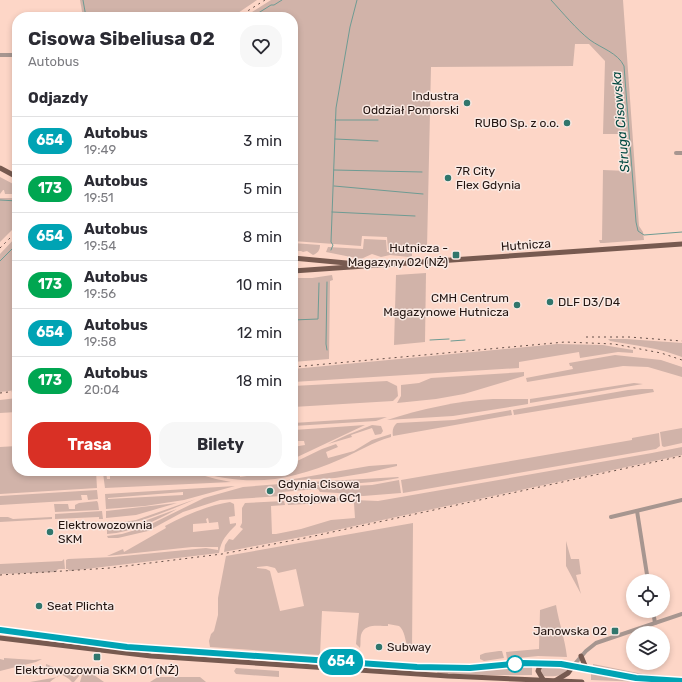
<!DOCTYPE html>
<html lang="pl">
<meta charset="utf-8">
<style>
:root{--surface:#fff;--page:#f7f7f7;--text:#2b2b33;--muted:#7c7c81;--line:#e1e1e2;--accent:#d93025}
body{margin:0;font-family:Rubik,sans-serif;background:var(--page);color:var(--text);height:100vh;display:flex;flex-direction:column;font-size:15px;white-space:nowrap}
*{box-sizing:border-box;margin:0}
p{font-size:13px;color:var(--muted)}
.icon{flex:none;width:22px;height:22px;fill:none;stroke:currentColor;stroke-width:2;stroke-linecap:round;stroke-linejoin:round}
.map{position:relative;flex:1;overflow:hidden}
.drawer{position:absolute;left:12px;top:12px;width:286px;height:464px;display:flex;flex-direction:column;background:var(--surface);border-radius:16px;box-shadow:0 2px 6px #0003}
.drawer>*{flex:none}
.badge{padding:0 8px;border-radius:13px;font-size:14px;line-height:26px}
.tools{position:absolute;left:626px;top:574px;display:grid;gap:8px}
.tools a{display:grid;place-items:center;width:44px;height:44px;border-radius:50%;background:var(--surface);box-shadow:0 2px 6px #0003;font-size:20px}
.map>.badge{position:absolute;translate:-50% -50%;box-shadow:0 0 0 2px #fff}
h2{padding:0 16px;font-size:15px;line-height:36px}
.round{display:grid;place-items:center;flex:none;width:42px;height:42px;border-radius:16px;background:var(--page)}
.head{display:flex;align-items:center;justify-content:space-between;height:68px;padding:0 16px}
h1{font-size:19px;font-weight:700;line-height:30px}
.button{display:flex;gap:8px;margin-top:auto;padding:8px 16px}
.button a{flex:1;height:46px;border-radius:16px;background:var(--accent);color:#fff;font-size:16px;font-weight:700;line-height:46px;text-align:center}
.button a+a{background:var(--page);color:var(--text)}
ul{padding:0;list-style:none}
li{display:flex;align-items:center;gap:12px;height:48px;padding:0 16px;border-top:1px solid var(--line)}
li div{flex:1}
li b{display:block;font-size:15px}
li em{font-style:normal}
li .badge{min-width:44px;font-weight:700;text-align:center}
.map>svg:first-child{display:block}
.green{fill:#d1b3a9;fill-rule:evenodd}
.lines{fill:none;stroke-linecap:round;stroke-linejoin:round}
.stream{stroke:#6e9b93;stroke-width:1}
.minor{stroke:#a79690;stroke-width:4}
.major{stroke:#775a50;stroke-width:5}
.rail{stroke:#654f48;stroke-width:1;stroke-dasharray:2 4;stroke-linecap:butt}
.line-casing{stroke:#fff;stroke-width:9}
.line{stroke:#00a3b4;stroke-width:6}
.poi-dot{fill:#30766c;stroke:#f9e9e3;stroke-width:1.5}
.stop-dot{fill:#fff;stroke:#00a3b4;stroke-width:2}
.labels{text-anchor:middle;stroke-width:3;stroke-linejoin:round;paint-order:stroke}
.poi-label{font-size:12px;fill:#231511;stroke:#f9e9e3;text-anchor:start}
.street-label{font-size:12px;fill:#231511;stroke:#f9e9e3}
.water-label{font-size:13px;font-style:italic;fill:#034941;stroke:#f9e9e3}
</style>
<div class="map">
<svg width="682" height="682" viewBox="0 0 682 682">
<rect width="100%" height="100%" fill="#fdd6c7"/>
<g class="green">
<path d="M80,0H257L232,17H83Z"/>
<path d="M271,0H623L639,226L643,232L644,240L604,243H600L599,240H602L603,170L628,171L626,134H603L605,61L589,44H575L573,66L431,67L427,248L388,250L387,237L362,236L361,246L293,241V17H244Z"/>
<path d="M0,177L17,186V194H5L4,190H3L0,194Z"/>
<path d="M0,198H17V225L0,242Z"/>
<path d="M17,236V390L0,392V254Z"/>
<path d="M364,239L386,240L387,252L412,250V256L409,257L390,255L381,257L372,254L361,259L326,252L328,247L363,249Z"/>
<path d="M293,243L320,245C320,250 318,253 313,255L307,251L303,252L301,251H293Z"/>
<path d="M426,273L425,342L394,345L396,275Z"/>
<path d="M332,275L333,280L330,281L329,359L293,362V278H312Z"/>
<path d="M608,339H626L682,343V357C659,348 634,345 610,341Z"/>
<path d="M557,344L603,345L633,350V353L618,352L580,358L579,352L519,362V368L293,382V369Z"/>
<path d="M615,355L661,360L682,367V377L648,367L623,366L527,382L526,378L573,369L572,366H570L569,363Z"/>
<path d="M524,372V376L464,394L436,399L397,403L401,396V385L419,383L431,378Z"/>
<path d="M387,381L397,386L398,396L393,401L293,407V386Z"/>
<path d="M634,383L643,384L530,403V399Z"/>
<path d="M642,389H653L654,392L514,415L513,410L628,390Z"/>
<path d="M17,398V412L0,413V400Z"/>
<path d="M493,399H528V404L453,416L387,420C422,409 456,401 493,399Z"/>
<path d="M511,410L512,415L393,436C392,431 393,426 397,423L454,420Z"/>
<path d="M387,417L376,421L293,426V423Z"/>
<path d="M365,425L293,459V447L305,445L304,441H294V430Z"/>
<path d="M372,425L381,426L383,431L381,434L375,435L372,428L351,435L352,437L328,444L347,435Z"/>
<path d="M682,428V443L664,447L662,446L660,432Z"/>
<path d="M659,433L660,446L656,449L403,493L401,480L632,440V438Z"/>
<path d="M391,434V437C373,442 358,452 341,459C288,482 250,487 194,471H261L253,474H240V477L254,475L269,471H293V463L322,449L336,444L338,447L326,452L328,458L354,451L372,440Z"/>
<path d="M17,446V471H96L97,488L0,494V447Z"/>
<path d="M682,447V455L327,532L224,552L225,545L229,539L233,540L243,529L240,527L242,523V508L245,503L284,501L285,505L271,506L272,534H276L301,529L331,520L355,518L354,503L343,501H324V503L288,505L287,501L313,499L318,497H331L354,500L378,501L652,453Z"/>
<path d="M397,464V466L366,473L335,478L282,481L369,466Z"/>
<path d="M110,471H187L216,479L231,482L105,488L103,473L106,472L107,479H110Z"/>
<path d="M398,477L399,478C362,485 329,485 293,483Z"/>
<path d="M399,480L401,493L363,496L338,493L320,492L318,489L282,492V496L220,500L183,512L148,531L118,538H108L107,536L122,534L145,527L204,498L243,487L280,484L351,486L372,485Z"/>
<path d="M235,486L184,500L145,506L106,509L105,494ZM183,492V495L108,499V498Z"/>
<path d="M97,490L98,499L88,500L87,495H81L82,500L0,505V496Z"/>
<path d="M196,499C167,511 138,525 107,526V525L136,520Z"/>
<path d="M97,501L98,503L99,510L55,512L54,504H68L69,509H75V505L79,503Z"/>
<path d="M230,502L234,504L235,516L229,517L230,524L236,523V525C227,534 221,540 219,553L69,571L68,569H66V560L68,559L113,557L206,548L218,550V547H192L107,556L123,549L124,552L166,528L165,526C186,515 206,506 230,502ZM208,518L209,523L218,522L219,529L193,532V524L207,523L206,519Z"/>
<path d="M177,503L136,515L106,518V511Z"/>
<path d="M177,509C154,522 133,532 107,534V528L136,524Z"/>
<path d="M102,511L103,519H99V517L55,519V514Z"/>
<path d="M0,517H8L13,519L52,517V519L0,522Z"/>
<path d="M413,523L412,652C404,647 407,632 399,626L388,624V626C379,626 364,623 361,635C360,639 361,644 360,648L356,644L359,613L322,611L320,655L210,647L209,641L211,634L214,631L218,615V598L226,556ZM267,566L275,568L278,573L296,569L304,606L280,611L270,571L266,569L257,568V567Z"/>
<path d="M566,541L571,559H579L581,574L576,575L581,594L566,566Z"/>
<path d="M64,559L65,569H59L57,570V572L0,574V564L62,561Z"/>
<path d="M556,605C559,623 565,639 567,657L538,656L507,659L506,652L539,649L540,610Z"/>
<path d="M499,651H502L504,658L484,661L480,659V655L485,653Z"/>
<path d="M4,658L34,660L42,659L36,662L0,671V659L4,660Z"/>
<path d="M46,664L68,673L74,677L80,673L79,676L74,682H72L69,679L61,674C58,677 54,678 50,682H30L58,677L60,673L46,667Z"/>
<path d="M593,664L643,674L682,677V679L631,675L593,666Z"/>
<path d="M532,665V675H470L437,673L438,671H474Z"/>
<path d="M546,665L561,666L570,669C562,676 555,677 544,676L541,671L542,668Z"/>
<path d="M84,668L104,682H80Z"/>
<path d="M236,668L279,671V677L236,674L234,671Z"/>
<path d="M591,672L643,682L591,680Z"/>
<path d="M158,677H200L206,682H150Z"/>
</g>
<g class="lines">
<g class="stream">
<path d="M83,0L86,17"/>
<path d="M551,0C563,13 576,29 590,40C601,48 618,53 624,66L636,222L638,231L644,235L682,232"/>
<path d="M252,17L271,5H274L282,0"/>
<path d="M335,120H378"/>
<path d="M335,139L378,141"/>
<path d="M334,170L422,172"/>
<path d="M334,186L423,194"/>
<path d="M0,200L17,201"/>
<path d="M332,212L415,216"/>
<path d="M331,250L333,245L331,242L336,108L350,27L357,0"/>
<path d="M0,261L17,244"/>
<path d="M327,282L326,344L327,350"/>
<path d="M293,320L318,319L319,283"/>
<path d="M430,340L449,339"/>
<path d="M451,341L465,340"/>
</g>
<g class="minor">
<path d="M0,55H17"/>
<path d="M676,153H682"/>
<path d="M637,511L648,581"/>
<path d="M611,517L682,500"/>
<path d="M653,611L655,623"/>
<path d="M573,666L586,651L596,643L682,614"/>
</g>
<g class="major">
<path d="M0,168L17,177"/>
<path d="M293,258L357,264"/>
<path d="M293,271L682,244"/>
<path d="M0,630L127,647L416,667L470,668L523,663L561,664L635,678L682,681"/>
<path d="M0,638L151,656L448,676L582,682"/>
<path d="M581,656L586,668"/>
<path d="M543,663L540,666L538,671L544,681"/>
<path d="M555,681L568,673L573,666"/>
</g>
<g class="rail">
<path d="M238,17L265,0"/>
<path d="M0,248L17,231"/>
<path d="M586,337H629L682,341"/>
<path d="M293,367L565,342L614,344L661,353L682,360"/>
<path d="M0,393L17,391"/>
<path d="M0,575L110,568L222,554L305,538L682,456"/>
</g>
</g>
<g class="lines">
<g class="line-casing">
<path id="line" d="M0,630L127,647L417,667L470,668L523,663L561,664L636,678L682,681"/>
</g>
<use href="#line" class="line"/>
</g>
<g class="poi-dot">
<circle cx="467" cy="103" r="4"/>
<circle cx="567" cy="123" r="4"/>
<circle cx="448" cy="178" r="4"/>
<rect x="452" y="251" width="8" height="8" rx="2"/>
<circle cx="550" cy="302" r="4"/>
<circle cx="517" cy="305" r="4"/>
<circle cx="270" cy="491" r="4"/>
<circle cx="50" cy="532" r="4"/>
<circle cx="39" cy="606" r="4"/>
<rect x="611" y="627" width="8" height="8" rx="2"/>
<circle cx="379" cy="647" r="4"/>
<rect x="93" y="653" width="8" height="8" rx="2"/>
</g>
<circle class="stop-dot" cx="515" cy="664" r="8"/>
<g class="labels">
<g class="poi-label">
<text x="459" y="100" text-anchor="end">Industra<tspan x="459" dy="14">Oddział Pomorski</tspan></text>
<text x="559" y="127" text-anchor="end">RUBO Sp. z o.o.</text>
<text x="456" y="175">7R City<tspan x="456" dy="14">Flex Gdynia</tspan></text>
<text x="448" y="252" text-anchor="end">Hutnicza -<tspan x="448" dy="14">Magazyny 02 (NŻ)</tspan></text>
<text x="509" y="302" text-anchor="end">CMH Centrum<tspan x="509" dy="14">Magazynowe Hutnicza</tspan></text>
<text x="558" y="306">DLF D3/D4</text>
<text x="278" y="488">Gdynia Cisowa<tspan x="278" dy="14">Postojowa GC1</tspan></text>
<text x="58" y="529">Elektrowozownia<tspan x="58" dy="14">SKM</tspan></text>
<text x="47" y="610">Seat Plichta</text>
<text x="607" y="635" text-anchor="end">Janowska 02</text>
<text x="387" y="651">Subway</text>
<text x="97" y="674" text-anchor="middle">Elektrowozownia SKM 01 (NŻ)</text>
</g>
<g class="street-label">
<text transform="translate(526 245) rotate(-4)" y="4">Hutnicza</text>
</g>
<g class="water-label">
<text transform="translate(620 122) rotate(-95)" y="5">Struga Cisowska</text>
</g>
</g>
</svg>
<div class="tools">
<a><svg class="icon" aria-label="locate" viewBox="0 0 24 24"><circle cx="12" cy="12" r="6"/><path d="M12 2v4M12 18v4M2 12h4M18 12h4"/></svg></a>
<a><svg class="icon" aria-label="layers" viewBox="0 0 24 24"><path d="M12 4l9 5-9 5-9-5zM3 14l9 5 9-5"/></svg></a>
</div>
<b class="badge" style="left:341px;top:662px;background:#00a3b4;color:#fff">654</b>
<section class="drawer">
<div class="head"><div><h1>Cisowa Sibeliusa 02</h1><p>Autobus</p></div><a class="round"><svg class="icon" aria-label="heart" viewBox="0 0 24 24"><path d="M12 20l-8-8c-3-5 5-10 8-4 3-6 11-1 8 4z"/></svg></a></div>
<h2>Odjazdy</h2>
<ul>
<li><span class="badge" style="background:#00a3b4;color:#fff">654</span><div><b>Autobus</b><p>19:49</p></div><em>3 min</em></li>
<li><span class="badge" style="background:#00a651;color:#fff">173</span><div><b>Autobus</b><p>19:51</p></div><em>5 min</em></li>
<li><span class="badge" style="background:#00a3b4;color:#fff">654</span><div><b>Autobus</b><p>19:54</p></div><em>8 min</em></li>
<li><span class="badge" style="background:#00a651;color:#fff">173</span><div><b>Autobus</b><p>19:56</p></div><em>10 min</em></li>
<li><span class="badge" style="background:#00a3b4;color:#fff">654</span><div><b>Autobus</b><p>19:58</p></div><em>12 min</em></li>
<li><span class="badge" style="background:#00a651;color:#fff">173</span><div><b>Autobus</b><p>20:04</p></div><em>18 min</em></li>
</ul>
<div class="button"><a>Trasa</a><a>Bilety</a></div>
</section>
</div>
